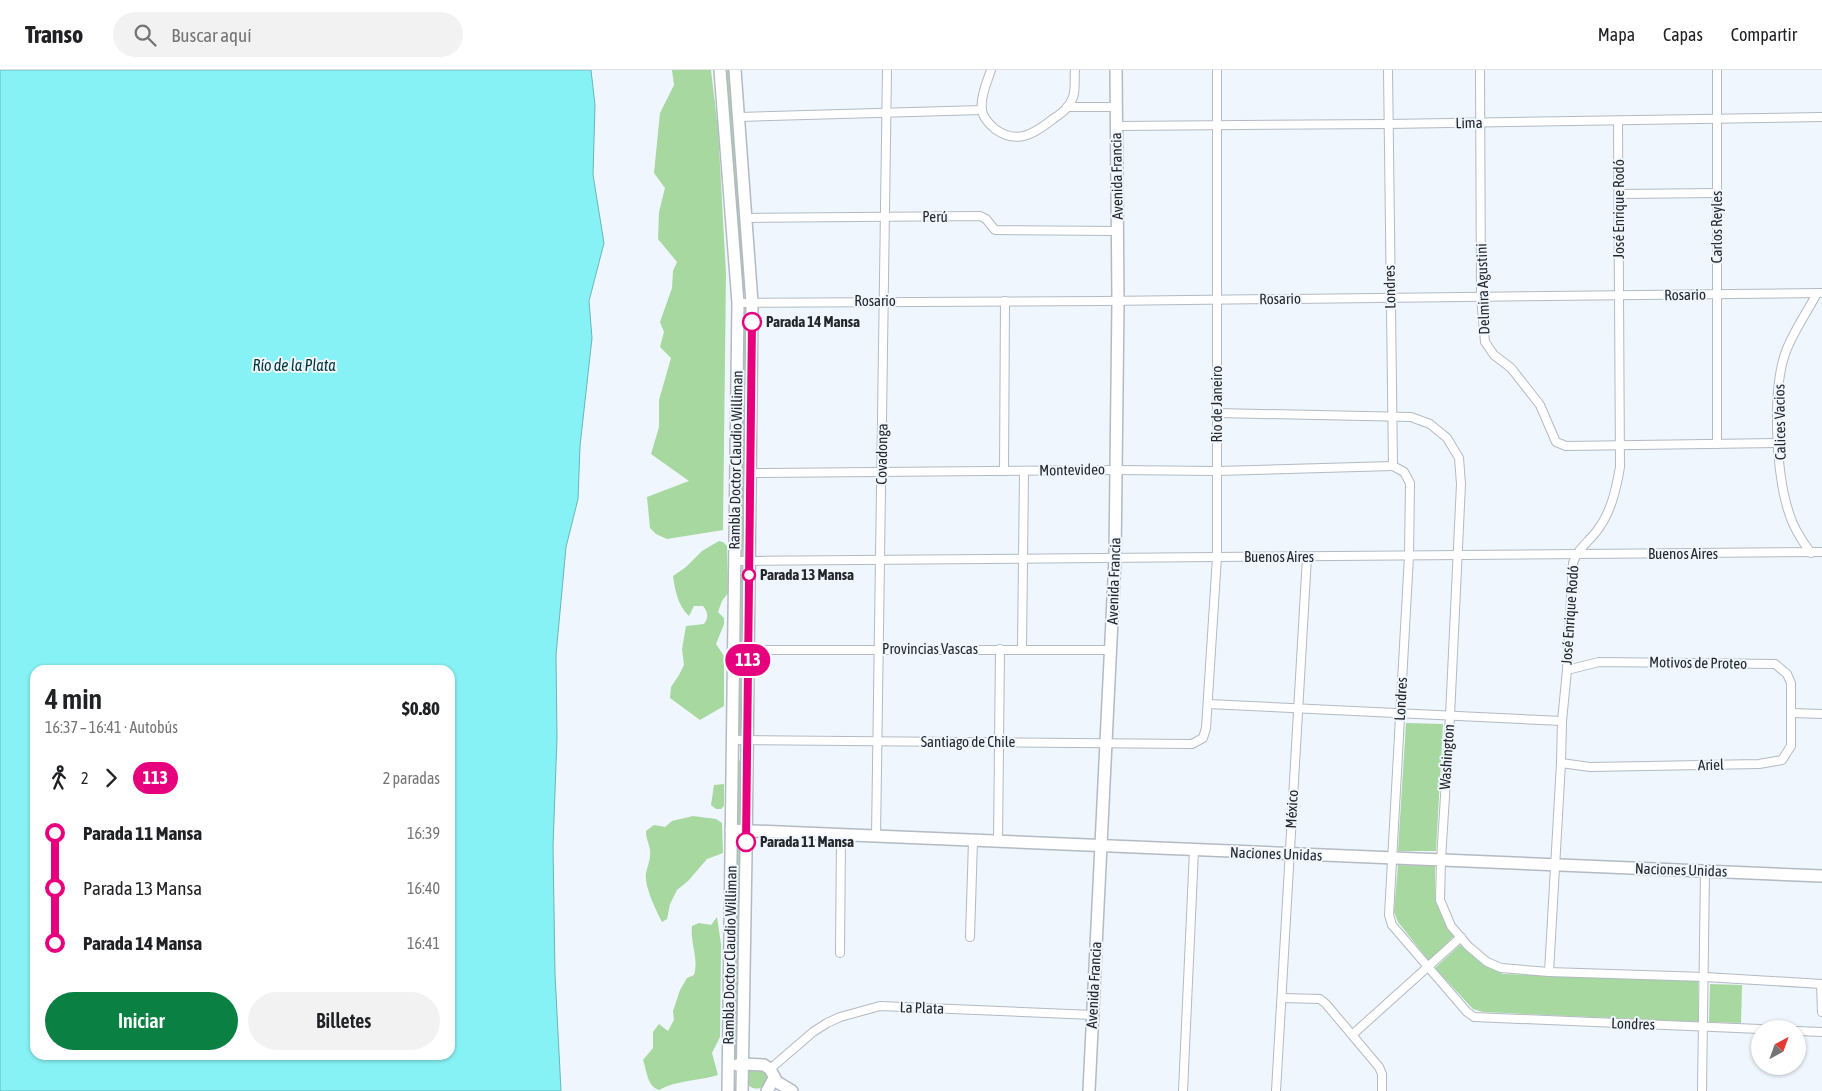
<!DOCTYPE html>
<html lang="es">
<meta charset="utf-8">
<style>
:root{--surface:#fff;--page:#f2f2f2;--text:#202124;--muted:#757577;--line:#e0e0e0;--accent:#0b8043}
body{margin:0;font-family:"Asap Condensed",sans-serif;background:var(--page);color:var(--text);height:100vh;display:flex;flex-direction:column;font-size:19px;white-space:nowrap}
*{box-sizing:border-box;margin:0}
p{font-size:16px;color:var(--muted)}
.icon{flex:none;width:28px;height:28px;fill:none;stroke:currentColor;stroke-width:2;stroke-linecap:round;stroke-linejoin:round}
.map{position:relative;flex:1;overflow:hidden}
.sheet{position:absolute;left:30px;top:595px;width:425px;height:395px;display:flex;flex-direction:column;background:var(--surface);border-radius:15px;box-shadow:0 1px 4px #0004}
.sheet>*{flex:none}
.badge{padding:0 10px;border-radius:16px;font-size:18px;line-height:32px}
.needle{width:32px;rotate:41deg}
.buttons{position:absolute;left:1751px;top:950px;display:grid;gap:10px}
.buttons a{display:grid;place-items:center;width:55px;height:55px;border-radius:50%;background:var(--surface);box-shadow:0 1px 4px #0004;font-size:25px}
.map>.badge{position:absolute;translate:-50% -50%;box-shadow:0 0 0 2px #fff}
.legs{display:flex;align-items:center;gap:8px;height:55px;padding:0 15px;font-size:16px}
.legs p{margin-inline-start:auto}
.head{display:flex;align-items:center;justify-content:space-between;height:85px;padding:0 15px}
h1{font-size:28px;font-weight:600;line-height:38px}
.cta{display:flex;gap:10px;margin-top:auto;padding:10px 15px}
.cta a{flex:1;height:58px;border-radius:30px;background:var(--accent);color:#fff;font-size:20px;font-weight:600;line-height:58px;text-align:center}
.cta a+a{background:var(--page);color:var(--text)}
ul{padding:0 15px;list-style:none}
li{display:flex;align-items:center;gap:18px;height:55px;font-size:19px}
li i{display:grid;place-items:center;width:8px;height:100%;margin:0 6px;background:currentColor}
li i::after{content:'';width:12px;height:12px;margin:-6px;border:4px solid;border-radius:50%;background:var(--surface)}
li p{margin-inline-start:auto}
li:first-child i{background:linear-gradient(#0000 50%,currentColor 0)}
li:last-child i{background:linear-gradient(currentColor 50%,#0000 0)}
header{display:flex;align-items:center;gap:30px;box-sizing:border-box;height:70px;padding:0 25px;background:var(--surface);border-bottom:1px solid var(--line)}
header strong{font-size:24px}
nav{display:flex;gap:28px;margin-inline-start:auto;font-size:18px}
.search{width:350px;height:45px;background:var(--page);display:flex;align-items:center;gap:12px;box-sizing:border-box;padding:0 18px;border-radius:28px;color:var(--muted);font-size:19px}
.map>svg:first-child{display:block}
.green{fill:#a6d89f}
.water{fill:#87f2f5;stroke:#6ab5b8;fill-rule:evenodd}
.lines{fill:none;stroke-linecap:round;stroke-linejoin:round}
.street-casing{stroke:#b3bac3;stroke-width:10}
.secondary-casing{stroke:#b3bac3;stroke-width:14}
.street{stroke:#fff;stroke-width:8}
.secondary{stroke:#fff;stroke-width:11}
.line-1-casing{stroke:#fff;stroke-width:11}
.line-1{stroke:#e6007e;stroke-width:8}
.stop-1-dot{fill:#fff;stroke:#e6007e;stroke-width:2.5}
.labels{text-anchor:middle;stroke-width:4;stroke-linejoin:round;paint-order:stroke}
.street-label{font-size:15px;fill:#25282b;stroke:#eff6fd}
.stop-label{font-size:15px;font-weight:bold;fill:#25282b;stroke:#eff6fd;text-anchor:start}
.water-label{font-size:16px;font-style:italic;fill:#003638;stroke:#eff6fd}
</style>
<header>
<strong>Transo</strong>
<div class="search"><svg class="icon" aria-label="search" viewBox="0 0 24 24"><circle cx="10" cy="10" r="6"/><path d="M15 15l6 6"/></svg>Buscar aquí</div>
<nav><a>Mapa</a><a>Capas</a><a>Compartir</a></nav>
</header>
<div class="map">
<svg width="1822" height="1021" viewBox="0 0 1822 1021">
<rect width="100%" height="100%" fill="#eff6fd"/>
<g class="green">
<path d="M672,0H711L718,59L726,203L723,460L667,469L656,464L650,458L647,427L689,411L651,384L659,357V330L671,288L660,277L664,262L660,252L672,218L673,201L677,192L658,169L659,142L665,118L654,103L660,43L674,15Z"/>
<path d="M726,0H731L746,222L742,221Z"/>
<path d="M744,243H746L748,246L744,479L742,480L739,472Z"/>
<path d="M719,471L723,472L727,476L728,523L722,531L718,542L724,548V554L716,574L724,586V636L700,650L670,628L671,617L679,605L684,595L682,579L686,556L704,554C709,548 708,542 703,536H694L689,546C678,536 675,520 673,506L686,497L702,481Z"/>
<path d="M742,503L744,504L743,663L741,665L737,662L739,509Z"/>
<path d="M1406,653L1443,654L1436,781H1398Z"/>
<path d="M738,690L743,692L742,752L740,754L736,752V693Z"/>
<path d="M724,714V736L721,739H716L711,735L714,715Z"/>
<path d="M693,746L716,749L722,753L723,783L707,789L688,811L677,820L670,834L667,849L662,852C656,840 644,816 646,803C648,795 651,788 650,780C649,773 646,769 646,761L654,755L665,757L672,751Z"/>
<path d="M738,776H741L739,989L734,991L733,989L736,777Z"/>
<path d="M1398,795L1435,796V831L1446,854L1454,866L1429,891L1398,852L1394,842Z"/>
<path d="M717,847L721,874L720,967L712,983L718,1005C699,1011 676,1010 659,1020C647,1016 647,1001 643,990L653,978V962L659,954L668,961L674,950L673,941L680,920L687,908L694,905C699,888 690,873 692,856L699,853L711,855Z"/>
<path d="M1460,875L1483,895L1503,904L1698,911L1699,952L1483,942L1473,939L1435,898Z"/>
<path d="M1710,914L1742,915L1741,953L1709,952Z"/>
<path d="M751,998L761,999L768,1005L765,1016C758,1019 754,1020 748,1015V1000Z"/>
</g>
<path class="water" d="M0,0H591L595,35L593,105L604,173L589,231L592,268L580,376L578,429L566,477L556,585L557,668L553,776L555,904L561,1021H0ZM35,600H450V985H35Z"/>
<g class="lines">
<g class="street-casing">
<g id="street">
<path d="M991,0C987,12 980,27 982,41C984,49 989,54 995,59C1017,75 1034,64 1053,49C1062,43 1070,37 1073,27C1076,19 1074,8 1075,0"/>
<path d="M1388,0L1393,396L1404,402L1410,413L1409,486L1389,845L1392,855L1467,942L1474,947L1760,959"/>
<path d="M1480,0L1481,227L1485,272L1494,285L1511,298L1540,335L1556,372L1566,376L1777,373"/>
<path d="M1717,0V374"/>
<path d="M1067,37H1117"/>
<path d="M739,47L982,40"/>
<path d="M1117,56L1388,54L1822,47"/>
<path d="M1619,124L1717,123"/>
<path d="M747,148L980,146L986,149L995,160L1118,161"/>
<path d="M738,233L1103,231L1822,223"/>
<path d="M1217,343L1411,347L1430,354L1447,368L1459,388L1461,414L1450,646L1441,790L1440,830L1451,856L1468,876L1487,892L1501,898L1549,902L1705,907L1822,914"/>
<path d="M1004,401L1005,231"/>
<path d="M750,403L1116,400L1217,401L1393,396"/>
<path d="M1811,483C1802,471 1793,457 1789,443C1776,404 1772,322 1785,284C1792,263 1807,243 1817,223"/>
<path d="M735,491L1822,482"/>
<path d="M1022,579L1024,401"/>
<path d="M749,580H1111"/>
<path d="M1208,634L1562,651"/>
<path d="M1792,643L1822,644"/>
<path d="M732,670L1192,674L1203,668L1206,658L1217,487V0"/>
<path d="M1561,693L1590,697L1759,694L1782,690L1791,676V613L1787,604L1775,594L1599,592L1567,600"/>
<path d="M876,767L887,0"/>
<path d="M998,772L1000,579"/>
<path d="M970,867L973,771"/>
<path d="M840,883L841,766"/>
<path d="M1549,902L1561,693L1562,651L1567,600L1573,493C1577,480 1587,473 1596,462C1611,443 1616,420 1620,397L1618,51"/>
<path d="M1821,914L1822,942"/>
<path d="M1282,928L1320,929L1326,934L1379,997L1382,1004V1021"/>
<path d="M1798,961L1822,962"/>
<path d="M1352,965L1461,867"/>
<path d="M770,999L813,962L827,953L840,947L880,936L1093,945"/>
<path d="M1183,1021L1194,780"/>
<path d="M1276,1021L1307,487"/>
<path d="M1702,1021L1705,801"/>
</g>
</g>
<g class="secondary-casing">
<g id="secondary">
<path d="M720,0L738,233L728,1021"/>
<path d="M735,0L752,233L746,784L742,1021"/>
<path d="M731,760L1822,806"/>
<path d="M737,995L743,994L764,995L770,999L777,1012L792,1021"/>
<path d="M767,1021L774,1008"/>
<path d="M1089,1021L1115,488L1118,231L1116,0"/>
</g>
</g>
<use href="#street" class="street"/>
<use href="#secondary" class="secondary"/>
</g>
<g class="lines">
<g class="line-1-casing">
<path id="line-1" d="M746,772L752,252"/>
</g>
<use href="#line-1" class="line-1"/>
</g>
<g class="stop-1-dot">
<circle cx="752" cy="252" r="9"/>
<circle cx="749" cy="505" r="6"/>
<circle cx="746" cy="772" r="9"/>
</g>
<g class="labels">
<g class="street-label">
<text transform="translate(1469 53) rotate(-1)" y="5">Lima</text>
<text transform="translate(1117 106) rotate(-91)" y="5">Avenida Francia</text>
<text transform="translate(1619 139) rotate(-90)" y="5">José Enrique Rodó</text>
<text x="935" y="152">Perú</text>
<text transform="translate(1717 157) rotate(-90)" y="5">Carlos Reyles</text>
<text transform="translate(1390 217) rotate(-91)" y="5">Londres</text>
<text transform="translate(1483 219) rotate(-92)" y="5">Delmira Agustini</text>
<text transform="translate(1685 225) rotate(-1)" y="5">Rosario</text>
<text transform="translate(1280 229) rotate(-1)" y="5">Rosario</text>
<text x="875" y="236">Rosario</text>
<text transform="translate(1217 334) rotate(-90)" y="5">Rio de Janeiro</text>
<text transform="translate(1780 352) rotate(-91)" y="5">Calices Vacios</text>
<text transform="translate(882 384) rotate(-89)" y="5">Covadonga</text>
<text transform="translate(736 390) rotate(-89)" y="5">Rambla Doctor Claudio Williman</text>
<text transform="translate(1072 400) rotate(-1)" y="5">Montevideo</text>
<text x="1683" y="489">Buenos Aires</text>
<text x="1279" y="492">Buenos Aires</text>
<text transform="translate(1114 511) rotate(-88)" y="5">Avenida Francia</text>
<text transform="translate(1570 545) rotate(-86)" y="5">José Enrique Rodó</text>
<text x="930" y="584">Provincias Vascas</text>
<text transform="translate(1698 593) rotate(1)" y="5">Motivos de Proteo</text>
<text transform="translate(1401 629) rotate(-87)" y="5">Londres</text>
<text x="968" y="677">Santiago de Chile</text>
<text transform="translate(1447 687) rotate(-86)" y="5">Washington</text>
<text transform="translate(1711 695) rotate(-1)" y="5">Ariel</text>
<text transform="translate(1292 739) rotate(-87)" y="5">México</text>
<text transform="translate(1276 784) rotate(2)" y="5">Naciones Unidas</text>
<text transform="translate(1681 800) rotate(2)" y="5">Naciones Unidas</text>
<text transform="translate(730 885) rotate(-89)" y="5">Rambla Doctor Claudio Williman</text>
<text transform="translate(1094 915) rotate(-87)" y="5">Avenida Francia</text>
<text transform="translate(922 938) rotate(2)" y="5">La Plata</text>
<text transform="translate(1633 954) rotate(2)" y="5">Londres</text>
</g>
<g class="stop-label">
<text x="766" y="257">Parada 14 Mansa</text>
<text x="760" y="510">Parada 13 Mansa</text>
<text x="760" y="777">Parada 11 Mansa</text>
</g>
<g class="water-label">
<text x="294" y="301">Río de la Plata</text>
</g>
</g>
</svg>
<div class="buttons">
<a><svg class="needle" viewBox="-14 -14 28 28"><path d="M0-13l5 13h-10z" fill="#e53935"/><path d="M0 13l5-13h-10z" fill="#757577"/></svg></a>
</div>
<b class="badge" style="left:748px;top:590px;background:#e6007e;color:#fff">113</b>
<section class="sheet">
<div class="head"><div><h1>4 min</h1><p>16:37 – 16:41 · Autobús</p></div><b>$0.80</b></div>
<div class="legs"><svg class="icon" aria-label="walk" viewBox="0 0 24 24"><circle cx="13" cy="4" r="2"/><path d="M13 8l-2 6 4 7M11 14l-3 7M7 12l3-4h3l4 4"/></svg>2<svg class="icon" aria-label="forward" viewBox="0 0 24 24"><path d="M9 5l7 7-7 7"/></svg><b class="badge" style="background:#e6007e;color:#fff">113</b><p>2 paradas</p></div>
<ul>
<li><i style="color:#e6007e"></i><b>Parada 11 Mansa</b><p>16:39</p></li>
<li><i style="color:#e6007e"></i><span>Parada 13 Mansa</span><p>16:40</p></li>
<li><i style="color:#e6007e"></i><b>Parada 14 Mansa</b><p>16:41</p></li>
</ul>
<div class="cta"><a>Iniciar</a><a>Billetes</a></div>
</section>
</div>
